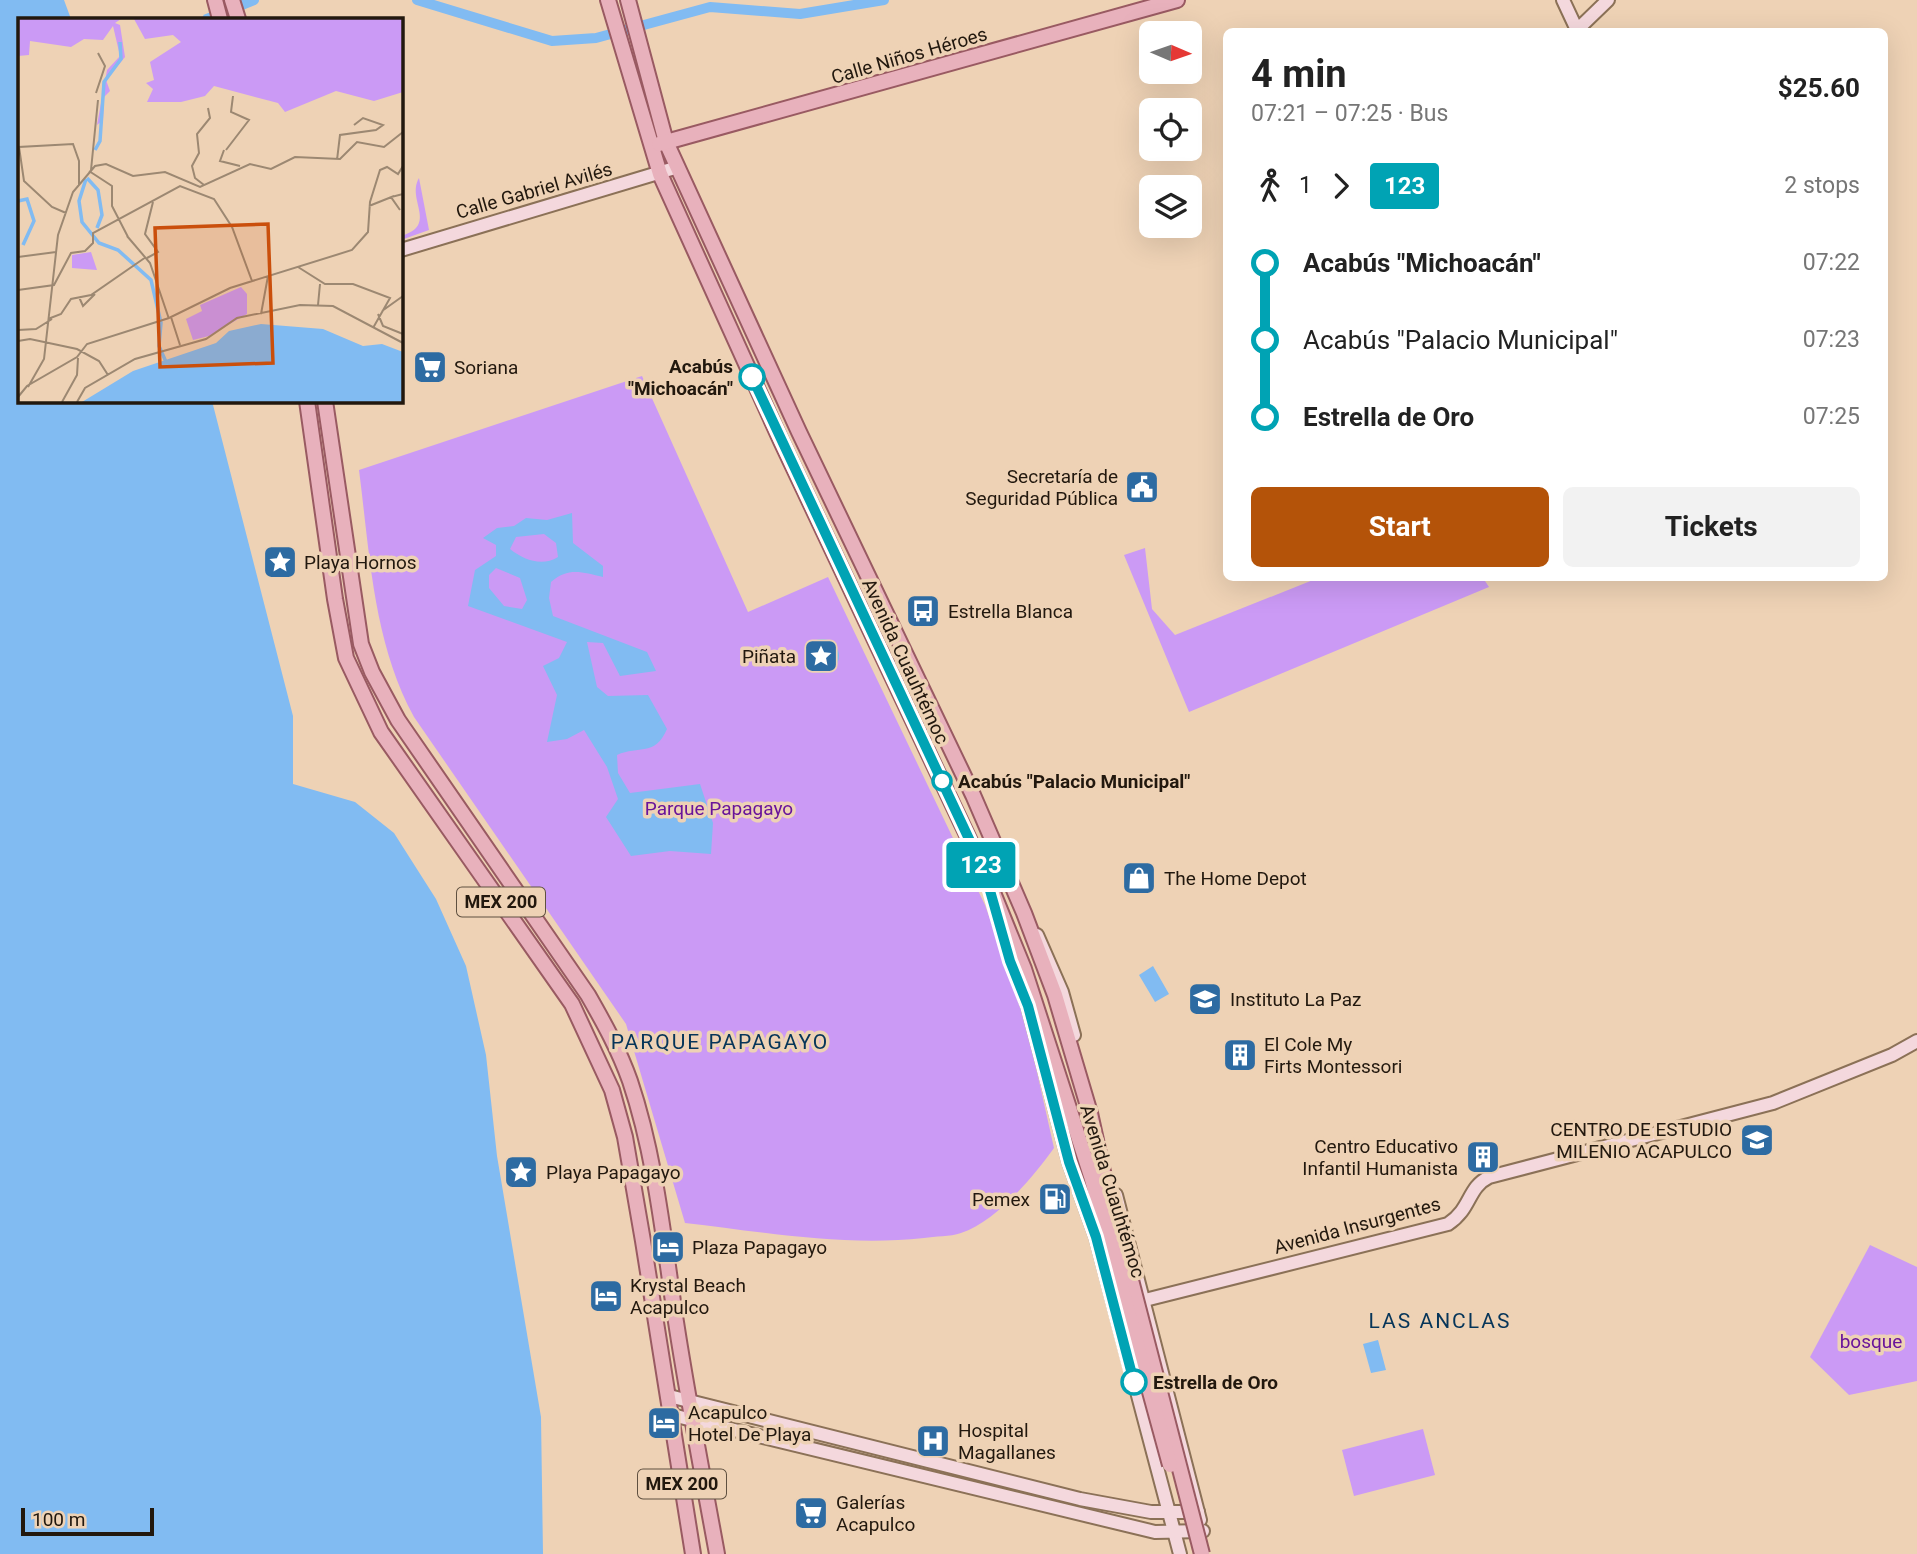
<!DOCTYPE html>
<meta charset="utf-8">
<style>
:root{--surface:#fff;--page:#f2f2f2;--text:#222;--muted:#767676;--accent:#b45309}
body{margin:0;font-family:Roboto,sans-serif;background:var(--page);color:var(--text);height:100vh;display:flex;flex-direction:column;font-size:26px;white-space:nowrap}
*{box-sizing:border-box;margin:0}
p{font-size:23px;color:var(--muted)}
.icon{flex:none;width:38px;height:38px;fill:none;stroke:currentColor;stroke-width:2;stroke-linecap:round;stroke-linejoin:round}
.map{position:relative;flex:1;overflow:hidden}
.panel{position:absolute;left:1223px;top:28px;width:665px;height:553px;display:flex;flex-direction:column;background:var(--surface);border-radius:10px;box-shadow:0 7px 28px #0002}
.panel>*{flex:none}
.badge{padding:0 14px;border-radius:5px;font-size:24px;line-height:46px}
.needle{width:46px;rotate:92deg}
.buttons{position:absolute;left:1139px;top:21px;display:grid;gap:14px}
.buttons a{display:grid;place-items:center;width:63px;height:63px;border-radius:10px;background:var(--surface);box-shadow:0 7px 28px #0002;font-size:35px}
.scale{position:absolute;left:21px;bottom:18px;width:133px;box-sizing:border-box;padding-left:7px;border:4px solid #22180e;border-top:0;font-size:19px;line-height:24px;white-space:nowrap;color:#22180e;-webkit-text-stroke:5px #eed2b5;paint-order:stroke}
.map>.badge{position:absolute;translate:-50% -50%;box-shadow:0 0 0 4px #fff}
.legs{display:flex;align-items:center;gap:10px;height:77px;padding:0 28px;font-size:23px}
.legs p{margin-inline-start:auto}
.head{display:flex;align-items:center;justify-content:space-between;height:119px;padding:0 28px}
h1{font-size:38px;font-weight:700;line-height:52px}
.action{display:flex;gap:14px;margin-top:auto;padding:14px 28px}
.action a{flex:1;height:80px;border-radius:10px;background:var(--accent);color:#fff;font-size:28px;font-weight:700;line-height:80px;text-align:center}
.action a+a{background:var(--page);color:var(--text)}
ul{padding:0 28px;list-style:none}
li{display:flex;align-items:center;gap:24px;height:77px;font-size:26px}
li i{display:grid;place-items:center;width:10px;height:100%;margin:0 9px;background:currentColor}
li i::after{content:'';width:18px;height:18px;margin:-9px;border:5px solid;border-radius:50%;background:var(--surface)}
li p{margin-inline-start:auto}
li:first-child i{background:linear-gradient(#0000 50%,currentColor 0)}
li:last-child i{background:linear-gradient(currentColor 50%,#0000 0)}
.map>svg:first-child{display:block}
.green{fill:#cb9af5}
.water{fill:#81bbf2;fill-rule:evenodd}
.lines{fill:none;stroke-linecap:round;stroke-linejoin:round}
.canal{stroke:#81bbf2;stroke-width:10}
.secondary-casing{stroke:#8b7157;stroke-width:16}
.primary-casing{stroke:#995a62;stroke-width:18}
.secondary{stroke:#f4d8dd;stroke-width:12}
.primary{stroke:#e8b1bc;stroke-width:14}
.primary-bridge-casing{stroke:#995a62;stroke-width:18;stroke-linecap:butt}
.primary-bridge{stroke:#e8b1bc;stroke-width:14}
.line-1-casing{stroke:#fff;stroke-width:16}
.line-1{stroke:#00a3b4;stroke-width:10}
.stop-1-dot{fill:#fff;stroke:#00a3b4;stroke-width:3.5}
.labels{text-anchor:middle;stroke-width:7;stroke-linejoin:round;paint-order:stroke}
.shield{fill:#eed2b5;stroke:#5f5040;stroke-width:2}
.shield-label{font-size:18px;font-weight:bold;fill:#22180e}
.street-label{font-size:19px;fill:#22180e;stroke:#eed2b5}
.stop-label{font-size:19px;font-weight:bold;fill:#22180e;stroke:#eed2b5;text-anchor:start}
.poi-label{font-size:19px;fill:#22180e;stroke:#eed2b5;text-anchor:start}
.park-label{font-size:19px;fill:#69149a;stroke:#eed2b5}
.neighbourhood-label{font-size:21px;letter-spacing:2px;fill:#063559;stroke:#eed2b5}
.inset-river{fill:none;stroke:#81bbf2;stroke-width:3.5}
.inset-road{fill:none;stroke:#9c8872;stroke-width:2}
.view{fill:#ca4f0c;fill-opacity:0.15;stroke:#ca4f0c;stroke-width:3.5}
.inset-edge{fill:none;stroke:#22180e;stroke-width:3.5}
</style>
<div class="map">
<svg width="1917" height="1554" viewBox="0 0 1917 1554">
<rect width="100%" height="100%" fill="#eed2b5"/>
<g class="green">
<path d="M419,178L429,230L401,240V236C439,225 406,200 419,178Z"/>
<path d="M642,376L748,612L828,577L985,905L1024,1014L1054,1148C1033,1177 996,1222 961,1233C950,1237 935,1236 924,1238C844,1247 764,1232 685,1223L626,1024L414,717C373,641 370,555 359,470Z"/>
<path d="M1145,548L1152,609L1175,635L1318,578H1483L1489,587L1189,712L1124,555Z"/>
<path d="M1870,1245L1917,1267V1381L1849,1395L1810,1357Z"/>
<path d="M1423,1429L1435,1475L1354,1496L1342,1450Z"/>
</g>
<g class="water">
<path d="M0,0H64L71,19H19V401H212L293,716V784L355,802L394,833L436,899L466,966L486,1055L497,1156L541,1417L543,1554H0Z"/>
<path d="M572,513L573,543L603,566V577C582,572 568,567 551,582L549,598L553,616L647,652L656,671L620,676L603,643L587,642L597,687L608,696L648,695L667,729C655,757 639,745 617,755L618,773L630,793L700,784L713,823L711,854L670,851L631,856L606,817L618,799L607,767L584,730L567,739L547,742L557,695L543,666L559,658L567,642L468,606L475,570L496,556V545L483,538L497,528L514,526L526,518L547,520ZM544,534L556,543L558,557C542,567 524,560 510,549L516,537ZM496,568L520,578L527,600L522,609L504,606L489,588V575Z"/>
<circle cx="822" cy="656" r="17"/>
<path d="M1153,966L1169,994L1155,1002L1139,975Z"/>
<path d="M1378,1340L1386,1370L1371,1373L1363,1344Z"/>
</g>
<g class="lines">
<g class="canal">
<path d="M417,0L552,41L596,38L710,7L800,14L884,0"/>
<path d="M207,19L254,0"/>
</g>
<g class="secondary-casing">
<g id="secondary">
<path d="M1563,0L1577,30L1608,0"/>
<path d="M401,250L678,167"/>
<path d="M999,921L1028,1006L1069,1162L1096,1237L1180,1554"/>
<path d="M1037,935L1062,992L1074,1035"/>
<path d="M1116,1195L1200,1520"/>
<path d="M1145,1300L1448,1224C1472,1208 1467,1188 1489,1177L1773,1103L1892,1055L1917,1041"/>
<path d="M669,1396L1080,1499L1151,1512H1198"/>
<path d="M672,1415L1155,1532L1203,1531"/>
</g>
</g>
<g class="primary-casing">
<g id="primary">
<path d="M215,0L220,19"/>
<path d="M232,0L238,19"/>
<path d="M608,0L660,174L781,441L985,873L1024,969L1091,1176"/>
<path d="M628,0L666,142L799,432L973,795L1024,913L1055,995L1090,1113L1103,1172"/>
<path d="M659,144L1177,0"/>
<path d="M307,401L335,599L346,658L381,732L572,1004L612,1090L625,1137L643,1241L693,1554"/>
<path d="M325,401L361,644L372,672L398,720L588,995C604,1023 619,1050 630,1081C656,1158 664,1243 676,1322C688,1400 703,1477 717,1554"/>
</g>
</g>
<use href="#secondary" class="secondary"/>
<use href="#primary" class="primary"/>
<g class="primary-bridge-casing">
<g id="primary-bridge">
<path d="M1103,1172L1202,1554"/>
<path d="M1091,1176L1170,1465"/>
</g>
</g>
<use href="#primary-bridge" class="primary-bridge"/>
</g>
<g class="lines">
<g class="line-1-casing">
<path id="line-1" d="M752,377L985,873L1010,961L1028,1006L1069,1162L1096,1237L1134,1382"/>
</g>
<use href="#line-1" class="line-1"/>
</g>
<defs>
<g id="supermarket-square" transform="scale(1.75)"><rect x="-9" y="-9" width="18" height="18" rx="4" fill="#2d6ba2" stroke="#eed2b5"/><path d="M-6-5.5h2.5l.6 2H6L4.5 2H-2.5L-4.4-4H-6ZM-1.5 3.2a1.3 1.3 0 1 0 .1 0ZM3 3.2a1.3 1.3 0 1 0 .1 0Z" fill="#fff"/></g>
<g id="civic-square" transform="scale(1.75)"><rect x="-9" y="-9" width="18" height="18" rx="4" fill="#2d6ba2" stroke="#eed2b5"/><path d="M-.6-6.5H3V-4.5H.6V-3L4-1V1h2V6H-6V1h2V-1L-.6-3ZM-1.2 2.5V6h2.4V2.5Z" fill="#fff"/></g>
<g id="sight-square" transform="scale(1.75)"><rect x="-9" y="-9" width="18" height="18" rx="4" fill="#2d6ba2" stroke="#eed2b5"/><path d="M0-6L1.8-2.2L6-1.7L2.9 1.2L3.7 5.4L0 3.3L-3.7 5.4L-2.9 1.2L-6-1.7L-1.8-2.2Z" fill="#fff"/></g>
<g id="bus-square" transform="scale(1.75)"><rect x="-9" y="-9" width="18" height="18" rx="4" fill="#2d6ba2" stroke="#eed2b5"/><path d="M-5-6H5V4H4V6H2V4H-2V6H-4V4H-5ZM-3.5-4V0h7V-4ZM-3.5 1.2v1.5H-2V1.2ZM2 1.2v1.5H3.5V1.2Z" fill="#fff"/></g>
<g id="shop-square" transform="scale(1.75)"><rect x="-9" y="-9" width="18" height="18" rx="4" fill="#2d6ba2" stroke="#eed2b5"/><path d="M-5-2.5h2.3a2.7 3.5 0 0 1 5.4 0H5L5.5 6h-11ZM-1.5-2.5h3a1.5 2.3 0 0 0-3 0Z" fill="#fff"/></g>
<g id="school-square" transform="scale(1.75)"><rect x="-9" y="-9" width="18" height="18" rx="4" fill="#2d6ba2" stroke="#eed2b5"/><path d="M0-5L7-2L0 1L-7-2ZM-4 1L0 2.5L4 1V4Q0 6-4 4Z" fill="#fff"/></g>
<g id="building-square" transform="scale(1.75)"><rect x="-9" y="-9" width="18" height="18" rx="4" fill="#2d6ba2" stroke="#eed2b5"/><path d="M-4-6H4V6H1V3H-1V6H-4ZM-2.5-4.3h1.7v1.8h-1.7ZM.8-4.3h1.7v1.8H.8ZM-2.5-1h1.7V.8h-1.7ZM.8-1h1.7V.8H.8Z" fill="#fff"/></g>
<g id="university-square" transform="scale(1.75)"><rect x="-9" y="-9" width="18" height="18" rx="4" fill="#2d6ba2" stroke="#eed2b5"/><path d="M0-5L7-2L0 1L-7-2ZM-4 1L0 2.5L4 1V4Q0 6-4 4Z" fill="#fff"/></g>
<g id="fuel-square" transform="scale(1.75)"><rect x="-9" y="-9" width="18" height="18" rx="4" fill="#2d6ba2" stroke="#eed2b5"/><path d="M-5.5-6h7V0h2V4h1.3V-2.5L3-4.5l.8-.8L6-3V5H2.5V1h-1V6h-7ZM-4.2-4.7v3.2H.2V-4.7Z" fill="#fff"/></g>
<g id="hotel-square" transform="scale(1.75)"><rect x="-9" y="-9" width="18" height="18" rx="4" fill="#2d6ba2" stroke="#eed2b5"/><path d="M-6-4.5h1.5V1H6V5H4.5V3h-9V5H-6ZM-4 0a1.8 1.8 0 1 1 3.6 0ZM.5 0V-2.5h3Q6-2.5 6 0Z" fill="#fff"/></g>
<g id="hospital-square" transform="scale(1.75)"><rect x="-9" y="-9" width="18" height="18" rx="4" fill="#2d6ba2" stroke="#eed2b5"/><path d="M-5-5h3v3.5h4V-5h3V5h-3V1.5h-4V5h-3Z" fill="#fff"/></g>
</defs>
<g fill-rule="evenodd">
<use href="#supermarket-square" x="430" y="367"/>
<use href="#civic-square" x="1142" y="487"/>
<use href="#sight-square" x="280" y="562"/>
<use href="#bus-square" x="923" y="611"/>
<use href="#sight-square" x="821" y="656"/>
<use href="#shop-square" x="1139" y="878"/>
<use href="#school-square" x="1205" y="999"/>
<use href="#building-square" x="1240" y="1055"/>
<use href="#university-square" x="1757" y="1140"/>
<use href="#building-square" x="1483" y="1157"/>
<use href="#sight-square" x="521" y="1172"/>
<use href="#fuel-square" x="1055" y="1199"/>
<use href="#hotel-square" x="668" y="1247"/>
<use href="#hotel-square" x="606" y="1296"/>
<use href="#hotel-square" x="664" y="1423"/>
<use href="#hospital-square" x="933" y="1441"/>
<use href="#supermarket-square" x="811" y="1513"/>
</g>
<g class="stop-1-dot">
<circle cx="752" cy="377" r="12"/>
<circle cx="942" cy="781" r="9"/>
<circle cx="1134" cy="1382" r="12"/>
</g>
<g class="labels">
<g class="shield">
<rect x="457" y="887.5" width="88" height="29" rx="5"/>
<rect x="638" y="1469.5" width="88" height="29" rx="5"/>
</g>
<g class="shield-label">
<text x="501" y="908">MEX 200</text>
<text x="682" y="1490">MEX 200</text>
</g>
<g class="street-label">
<text transform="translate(909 55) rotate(-16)" y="7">Calle Niños Héroes</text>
<text transform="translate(534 190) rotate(-16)" y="7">Calle Gabriel Avilés</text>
<text transform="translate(906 661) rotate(65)" y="7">Avenida Cuauhtémoc</text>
<text transform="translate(1113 1191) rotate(73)" y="7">Avenida Cuauhtémoc</text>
<text transform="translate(1357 1225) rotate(-15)" y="7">Avenida Insurgentes</text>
</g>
<g class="stop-label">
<text x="733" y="373" text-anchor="end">Acabús<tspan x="733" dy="22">"Michoacán"</tspan></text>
<text x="958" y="788">Acabús "Palacio Municipal"</text>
<text x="1153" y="1389">Estrella de Oro</text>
</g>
<g class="poi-label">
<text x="454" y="374">Soriana</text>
<text x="1118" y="483" text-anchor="end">Secretaría de<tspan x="1118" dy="22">Seguridad Pública</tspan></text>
<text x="304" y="569">Playa Hornos</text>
<text x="948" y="618">Estrella Blanca</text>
<text x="796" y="663" text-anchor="end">Piñata</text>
<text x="1164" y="885">The Home Depot</text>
<text x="1230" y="1006">Instituto La Paz</text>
<text x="1264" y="1051">El Cole My<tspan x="1264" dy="22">Firts Montessori</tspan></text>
<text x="1732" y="1136" text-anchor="end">CENTRO DE ESTUDIO<tspan x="1732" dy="22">MILENIO ACAPULCO</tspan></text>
<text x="1458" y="1153" text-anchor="end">Centro Educativo<tspan x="1458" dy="22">Infantil Humanista</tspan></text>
<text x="546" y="1179">Playa Papagayo</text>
<text x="1030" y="1206" text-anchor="end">Pemex</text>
<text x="692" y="1254">Plaza Papagayo</text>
<text x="630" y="1292">Krystal Beach<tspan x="630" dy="22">Acapulco</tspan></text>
<text x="688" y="1419">Acapulco<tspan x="688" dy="22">Hotel De Playa</tspan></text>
<text x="958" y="1437">Hospital<tspan x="958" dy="22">Magallanes</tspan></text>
<text x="836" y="1509">Galerías<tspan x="836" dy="22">Acapulco</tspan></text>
</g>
<g class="park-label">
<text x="719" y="815">Parque Papagayo</text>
<text x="1871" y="1348">bosque</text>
</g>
<g class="neighbourhood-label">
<text x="720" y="1049">PARQUE PAPAGAYO</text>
<text x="1440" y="1328">LAS ANCLAS</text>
</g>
</g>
<g transform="translate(18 18)">
<rect width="385" height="385" fill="#eed2b5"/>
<path d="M0,1H103L97,5L102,7L107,39L88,62L92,73L86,79L85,102L79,107L89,52L102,38L95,8L85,22L66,21L53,29L12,23L11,37L0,38ZM116,1H385V74L356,83L318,73L267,94L260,85L196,68L187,78L163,84H129L135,71L128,65L136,62L132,44L163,24L155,17L127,21ZM73,234L79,252L54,250V237ZM223,269L229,276V296L191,318L175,322L168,301L184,293L182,287Z" fill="#cb9af5"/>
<path d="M243,306L305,311L345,328L364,326L385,334V384H64L115,353L198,325L211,313Z" fill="#81bbf2"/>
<path class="inset-river" d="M77,132L82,123L86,64L103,41L102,24M69,160L80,172L84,197L79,210M68,161L61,183L64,204L81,225L100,232L133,262L143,305L141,328L148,344M0,183L9,181L16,203L5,227"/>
<path class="inset-road" d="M78,75L87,48L80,35M206,132L202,143L222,148M208,132L231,102L213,94L215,78M319,142L322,117L358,112L365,107L345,100L336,107M73,152L80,82M71,153L94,168V188L110,219M186,167L177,160L174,148L181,135L179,116L192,100L190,90M385,167V269M351,188L376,178M382,192L373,179L385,176M48,195L34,189L6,163L1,129L55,126L61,143V167M109,218L132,245L151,301M0,239L38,234M129,240L140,234L127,216L135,184M280,249L307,266H335L372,280L355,310M0,272L36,267L53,235L67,233L75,225V215L162,168L196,181L214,209L234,263M61,279L65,288L77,276M300,287L302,266M364,293L385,278M243,296L250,258M360,296L365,308L385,316M153,299L162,327M30,301L43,296L53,281L73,277L128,239M0,312L18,311L34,301M0,323L12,321L59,331L81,343L90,357M10,369L26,341L40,217L55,174L77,148L88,146L115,158L147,154L182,169L232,146L253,151L277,139L322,141L339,124L366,129L385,114M0,379L9,368L59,339L69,326L151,300L212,270L334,232L350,214L352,184L362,152L369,149L380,156L385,148M44,384L59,357L60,340M59,384L67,370L117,341L188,321L219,300L282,287L315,288L385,325"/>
<path class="view" d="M250,206L255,345L142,349L137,210Z"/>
<rect width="385" height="385" class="inset-edge"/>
</g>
</svg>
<div class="buttons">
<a><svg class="needle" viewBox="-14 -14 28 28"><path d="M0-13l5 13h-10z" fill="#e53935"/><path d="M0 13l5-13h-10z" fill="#767676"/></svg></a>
<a><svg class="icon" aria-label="locate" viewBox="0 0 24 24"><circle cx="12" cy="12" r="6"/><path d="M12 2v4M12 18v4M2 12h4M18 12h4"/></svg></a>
<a><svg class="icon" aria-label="layers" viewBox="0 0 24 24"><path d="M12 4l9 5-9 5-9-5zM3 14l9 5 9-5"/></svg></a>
</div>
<div class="scale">100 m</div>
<b class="badge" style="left:981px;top:865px;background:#00a3b4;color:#fff">123</b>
<section class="panel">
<div class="head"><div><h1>4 min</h1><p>07:21 – 07:25 · Bus</p></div><b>$25.60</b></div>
<div class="legs"><svg class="icon" aria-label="walk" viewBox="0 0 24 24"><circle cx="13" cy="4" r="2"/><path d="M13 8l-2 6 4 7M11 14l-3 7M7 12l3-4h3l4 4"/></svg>1<svg class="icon" aria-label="forward" viewBox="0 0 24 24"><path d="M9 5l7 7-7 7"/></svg><b class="badge" style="background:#00a3b4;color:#fff">123</b><p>2 stops</p></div>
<ul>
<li><i style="color:#00a3b4"></i><b>Acabús &quot;Michoacán&quot;</b><p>07:22</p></li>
<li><i style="color:#00a3b4"></i><span>Acabús &quot;Palacio Municipal&quot;</span><p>07:23</p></li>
<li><i style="color:#00a3b4"></i><b>Estrella de Oro</b><p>07:25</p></li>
</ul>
<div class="action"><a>Start</a><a>Tickets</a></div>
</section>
</div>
